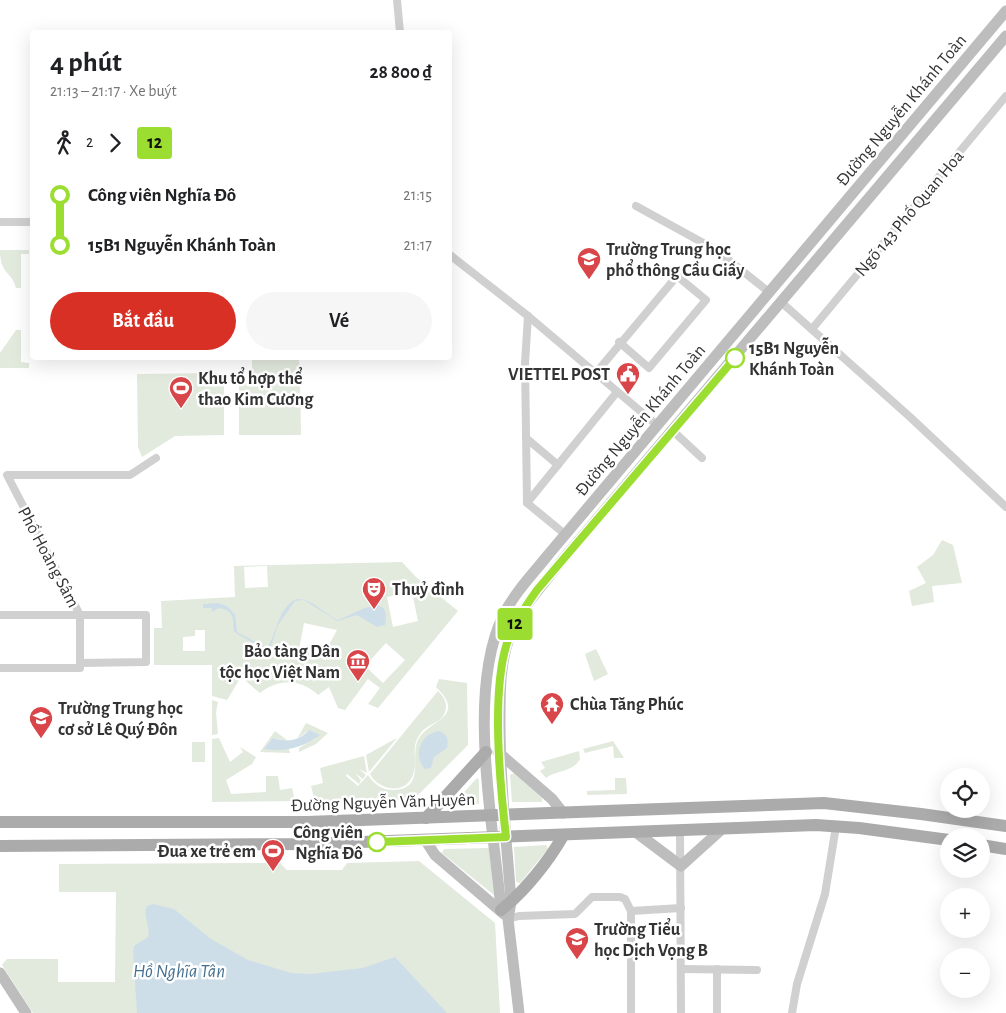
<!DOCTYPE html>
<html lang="vi">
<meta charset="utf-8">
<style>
:root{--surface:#fff;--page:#f6f6f6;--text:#202124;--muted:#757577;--accent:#d93025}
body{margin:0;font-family:"Alegreya Sans",sans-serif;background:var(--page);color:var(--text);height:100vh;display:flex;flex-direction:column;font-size:19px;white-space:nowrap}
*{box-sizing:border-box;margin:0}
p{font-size:16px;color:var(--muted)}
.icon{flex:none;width:28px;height:28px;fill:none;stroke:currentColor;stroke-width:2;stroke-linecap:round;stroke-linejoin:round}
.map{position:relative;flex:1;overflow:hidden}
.panel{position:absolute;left:30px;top:30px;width:422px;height:330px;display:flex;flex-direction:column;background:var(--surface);border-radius:5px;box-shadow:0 5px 20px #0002}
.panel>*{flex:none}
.badge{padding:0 10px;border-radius:4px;font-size:18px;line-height:32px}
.tools{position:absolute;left:940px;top:768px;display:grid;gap:10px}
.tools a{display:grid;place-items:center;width:50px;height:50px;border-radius:50%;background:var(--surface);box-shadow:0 5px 20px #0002;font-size:25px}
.map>.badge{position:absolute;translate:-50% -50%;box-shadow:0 0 0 2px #fff}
.legs{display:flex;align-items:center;gap:8px;height:55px;padding:0 20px;font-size:16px}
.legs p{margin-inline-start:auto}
.headline{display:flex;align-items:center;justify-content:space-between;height:85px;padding:0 20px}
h1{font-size:28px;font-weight:700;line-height:38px}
.action{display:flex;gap:10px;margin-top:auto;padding:10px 20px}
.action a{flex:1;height:58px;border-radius:30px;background:var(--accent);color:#fff;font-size:20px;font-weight:700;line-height:58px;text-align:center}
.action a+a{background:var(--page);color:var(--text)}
ul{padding:0 20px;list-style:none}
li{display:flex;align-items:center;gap:18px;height:50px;font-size:19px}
li i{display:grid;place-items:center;width:8px;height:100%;margin:0 6px;background:currentColor}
li i::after{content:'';width:12px;height:12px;margin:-6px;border:4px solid;border-radius:50%;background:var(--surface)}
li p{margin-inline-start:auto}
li:first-child i{background:linear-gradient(#0000 50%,currentColor 0)}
li:last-child i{background:linear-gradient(currentColor 50%,#0000 0)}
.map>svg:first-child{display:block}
.green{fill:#e2e9dd;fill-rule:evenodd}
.water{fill:#cedee9}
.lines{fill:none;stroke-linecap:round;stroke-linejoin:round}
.street{stroke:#d0d0d0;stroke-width:8}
.secondary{stroke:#bdbdbd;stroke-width:11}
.primary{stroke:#ababab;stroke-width:12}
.line-1-casing{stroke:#fff;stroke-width:11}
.line-1{stroke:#9cdd31;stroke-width:8}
.stop-1-dot{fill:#fff;stroke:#9cdd31;stroke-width:2.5}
.labels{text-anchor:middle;stroke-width:5;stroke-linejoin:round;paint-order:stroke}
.street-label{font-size:18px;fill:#333;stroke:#fff}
.poi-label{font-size:18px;font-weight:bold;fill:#333;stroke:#fff;text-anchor:start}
.stop-label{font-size:18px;font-weight:bold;fill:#333;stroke:#fff;text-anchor:start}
.water-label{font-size:19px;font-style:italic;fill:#467090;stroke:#fff}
</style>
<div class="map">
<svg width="1006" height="1013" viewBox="0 0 1006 1013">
<rect width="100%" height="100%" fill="#fff"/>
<g class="green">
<path d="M0,250H29V254H21V288H16C12,271 0,275 0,250Z"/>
<path d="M16,330H21V362L29,363V368H0V353Z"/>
<path d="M252,358H299L300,379H252Z"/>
<path d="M214,373L224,382V435L175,436L142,457L138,447L137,374Z"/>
<path d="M239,382H300L301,435H239Z"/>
<path d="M942,540L953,545L962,583L932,586L934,602L912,606L909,591L926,583L917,567L933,555Z"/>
<path d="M402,562L416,577L458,611L378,708L368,704L380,688L368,679L345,710L338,708L329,687L318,695C301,679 279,678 260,693L241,677L227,700L212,696V665H154V628H162L161,601L235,597L234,566ZM267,566L268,587L245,588L244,567ZM412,592L418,621L393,627L387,597ZM304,623L337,630L324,654L299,649ZM195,630H205V651H183V637L195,636ZM386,643L405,660L383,683L365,666Z"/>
<path d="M596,649L608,674L594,681L585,654Z"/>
<path d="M439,679L467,683L468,745L413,800L315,801L311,786L323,783L320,768L364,756L367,773L359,769L366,775L363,779L355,773L361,780L359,784L347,774L346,776L358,786L368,775C374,784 382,790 393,790C425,789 411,760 417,742C426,719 469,719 436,687Z"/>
<path d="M438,691C444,697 448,703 445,712C442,723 426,724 420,734C409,748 420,765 411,779C401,795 378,789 370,774Z"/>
<path d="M212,700L218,702L216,712L218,734L212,735Z"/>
<path d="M306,723L328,733L316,744L299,752V748L316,738L309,730L297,739Z"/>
<path d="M275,731L288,741L273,738L270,749H289L290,753L260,752Z"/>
<path d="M219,738L230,762L243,752L240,747L256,757L252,764L226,780L231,794L266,792V776H278L280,790L292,788L295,801L212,802V739Z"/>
<path d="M397,738L369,772L366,755Z"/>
<path d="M613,741L624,758H614L613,746L585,753L583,749Z"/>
<rect x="192" y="742" width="13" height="20"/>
<path d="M579,751L580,759C573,772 557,770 546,778L540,771L545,768L541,762Z"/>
<path d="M514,773L542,798V802H512L510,775Z"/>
<path d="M477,778L479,780V804L454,806V803Z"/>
<path d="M615,778H626L627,794L587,795V791L615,790Z"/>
<path d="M546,845L548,849L520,883L516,882L514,847Z"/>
<path d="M488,848L489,849L494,895L442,853L444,849Z"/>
<path d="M419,861L495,923L500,1013H33L2,965L7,959H58V982H115L116,892H59V864L280,863L287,870H342L347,863Z"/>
</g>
<g class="water">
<path d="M297,599C313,599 323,613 337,620C348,618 393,586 385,625L377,627L357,615L337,621L304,600L295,601L278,625L271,646L265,650L236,633L234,631C233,617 234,610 218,608L212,612V608H203V604L218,603L227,606L235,615L237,632L267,648C277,634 278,606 297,599Z"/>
<path d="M309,730L320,735C303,748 285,752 264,749L273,738C287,742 298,742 309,730Z"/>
<path d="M439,731C447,734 449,740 447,748L434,757L431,768L425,769C412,756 421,733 439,731Z"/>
<path d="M153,904L174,909L211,939L248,960L291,973L310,974L363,968L395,957L447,1013H137L133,952L134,946L148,937C151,926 142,916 147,906Z"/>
</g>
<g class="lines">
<g class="street">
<path d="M397,0L400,32"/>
<path d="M636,206L716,250L770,293"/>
<path d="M0,222H32"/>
<path d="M450,255L528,316L658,426"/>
<path d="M781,302L910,417L1006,507"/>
<path d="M528,316L525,363L527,503L566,535"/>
<path d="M812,329L1006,96"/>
<path d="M595,374L677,276L706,300L649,368L619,342"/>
<path d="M673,431L702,458"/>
<path d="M526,438L558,465"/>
<path d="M527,503L617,392"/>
<path d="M0,615H146V662L80,663"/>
<path d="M0,668H80V615L7,475H130L156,458"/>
<path d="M680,831L681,1013"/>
<path d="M631,911L681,908"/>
<path d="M508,919L519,916L575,914L592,897H620L625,899L631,911V1013"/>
<path d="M681,969L757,970"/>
<path d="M717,969V1013"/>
<path d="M792,1013L797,984L825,894L836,826"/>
</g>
<g class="secondary">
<path d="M498,752L552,799L563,813"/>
<path d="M637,833L681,866L722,829"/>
<path d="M426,841L435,855L504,914"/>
<path d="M501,910C494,826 466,693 503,616C514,593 533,574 548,555L1006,11"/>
<path d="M0,973L26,1013"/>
<path d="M519,1013L508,919L511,902C507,844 500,785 500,727C500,694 499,663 511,633C522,607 542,586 559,564L1006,36"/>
</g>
<g class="primary">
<path d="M426,818L486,752"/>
<path d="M0,822H307L824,803L921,814L1006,826"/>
<path d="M981,845L1006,849"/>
<path d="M0,846L307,844L816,825L859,828L949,840"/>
<path d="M501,910C525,891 548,862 563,836"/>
</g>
</g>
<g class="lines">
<g class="line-1-casing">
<path id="line-1" d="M377,842L506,837C500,784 491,693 507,643C514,623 525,607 537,590L735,358"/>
</g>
<use href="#line-1" class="line-1"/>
</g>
<defs>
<g id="school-pin" transform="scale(1.25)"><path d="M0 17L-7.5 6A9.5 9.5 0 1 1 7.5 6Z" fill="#d8464a" stroke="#fff"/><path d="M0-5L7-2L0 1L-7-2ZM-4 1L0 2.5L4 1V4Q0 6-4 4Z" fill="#fff"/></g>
<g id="civic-pin" transform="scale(1.25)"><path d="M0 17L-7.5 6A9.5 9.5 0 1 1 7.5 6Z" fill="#d8464a" stroke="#fff"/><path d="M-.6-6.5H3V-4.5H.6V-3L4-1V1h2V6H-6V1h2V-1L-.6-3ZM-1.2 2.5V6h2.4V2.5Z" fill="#fff"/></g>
<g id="stadium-pin" transform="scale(1.25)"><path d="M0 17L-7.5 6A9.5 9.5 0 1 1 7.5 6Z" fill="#d8464a" stroke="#fff"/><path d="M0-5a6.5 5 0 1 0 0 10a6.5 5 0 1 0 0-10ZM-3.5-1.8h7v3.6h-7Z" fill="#fff"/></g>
<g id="theatre-pin" transform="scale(1.25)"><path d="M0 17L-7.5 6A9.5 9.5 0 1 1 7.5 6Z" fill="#d8464a" stroke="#fff"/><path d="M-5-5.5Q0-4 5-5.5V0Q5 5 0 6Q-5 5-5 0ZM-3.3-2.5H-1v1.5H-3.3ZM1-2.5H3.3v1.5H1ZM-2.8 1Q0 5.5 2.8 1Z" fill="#fff"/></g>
<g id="museum-pin" transform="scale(1.25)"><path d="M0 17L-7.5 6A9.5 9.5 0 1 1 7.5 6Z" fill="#d8464a" stroke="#fff"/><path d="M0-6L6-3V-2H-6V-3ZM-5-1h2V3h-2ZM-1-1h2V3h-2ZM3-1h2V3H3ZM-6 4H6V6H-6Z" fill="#fff"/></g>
<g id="temple-pin" transform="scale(1.25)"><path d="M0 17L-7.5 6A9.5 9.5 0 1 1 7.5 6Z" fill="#d8464a" stroke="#fff"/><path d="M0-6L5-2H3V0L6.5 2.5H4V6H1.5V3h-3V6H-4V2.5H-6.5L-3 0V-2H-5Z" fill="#fff"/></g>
</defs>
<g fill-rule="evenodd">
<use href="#school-pin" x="589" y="259"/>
<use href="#civic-pin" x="628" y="374"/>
<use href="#stadium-pin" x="181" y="388"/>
<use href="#theatre-pin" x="374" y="589"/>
<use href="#museum-pin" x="358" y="661"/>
<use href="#temple-pin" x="552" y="704"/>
<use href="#school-pin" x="41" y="718"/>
<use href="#stadium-pin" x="273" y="851"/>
<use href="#school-pin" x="577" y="939"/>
</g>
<g class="stop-1-dot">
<circle cx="735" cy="358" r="9"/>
<circle cx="377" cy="842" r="9"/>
</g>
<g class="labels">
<g class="street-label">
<text transform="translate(901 110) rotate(-50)" y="6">Đường Nguyễn Khánh Toàn</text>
<text transform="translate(909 213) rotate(-50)" y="6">Ngõ 143 Phố Quan Hoa</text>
<text transform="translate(640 420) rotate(-50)" y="6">Đường Nguyễn Khánh Toàn</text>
<text transform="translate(49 557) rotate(62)" y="6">Phố Hoàng Sâm</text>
<text transform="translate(383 802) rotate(-2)" y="6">Đường Nguyễn Văn Huyên</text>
</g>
<g class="poi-label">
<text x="606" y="255">Trường Trung học<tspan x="606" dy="21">phổ thông Cầu Giấy</tspan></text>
<text x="610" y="380" text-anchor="end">VIETTEL POST</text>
<text x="198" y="384">Khu tổ hợp thể<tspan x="198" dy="21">thao Kim Cương</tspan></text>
<text x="392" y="595">Thuỷ đình</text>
<text x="340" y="657" text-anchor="end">Bảo tàng Dân<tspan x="340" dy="21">tộc học Việt Nam</tspan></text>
<text x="570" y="710">Chùa Tăng Phúc</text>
<text x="58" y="714">Trường Trung học<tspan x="58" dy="21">cơ sở Lê Quý Đôn</tspan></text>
<text x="256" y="857" text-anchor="end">Đua xe trẻ em</text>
<text x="594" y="935">Trường Tiểu<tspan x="594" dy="21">học Dịch Vọng B</tspan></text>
</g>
<g class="stop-label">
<text x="749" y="354">15B1 Nguyễn<tspan x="749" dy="21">Khánh Toàn</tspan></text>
<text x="363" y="838" text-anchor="end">Công viên<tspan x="363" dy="21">Nghĩa Đô</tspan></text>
</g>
<g class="water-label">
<text x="179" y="977">Hồ Nghĩa Tân</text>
</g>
</g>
</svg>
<div class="tools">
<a><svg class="icon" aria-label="locate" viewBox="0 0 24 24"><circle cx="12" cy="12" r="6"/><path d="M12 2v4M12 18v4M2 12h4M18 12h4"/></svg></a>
<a><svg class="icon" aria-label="layers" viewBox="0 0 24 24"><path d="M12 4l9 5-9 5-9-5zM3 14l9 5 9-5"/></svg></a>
<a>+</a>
<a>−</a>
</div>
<b class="badge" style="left:515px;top:624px;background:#9cdd31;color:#111">12</b>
<section class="panel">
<div class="headline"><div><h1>4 phút</h1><p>21:13 – 21:17 · Xe buýt</p></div><b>28 800 ₫</b></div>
<div class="legs"><svg class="icon" aria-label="walk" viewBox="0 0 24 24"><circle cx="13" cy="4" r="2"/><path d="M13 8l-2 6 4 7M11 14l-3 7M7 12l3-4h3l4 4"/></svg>2<svg class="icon" aria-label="forward" viewBox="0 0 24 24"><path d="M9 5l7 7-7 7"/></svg><b class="badge" style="background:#9cdd31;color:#111">12</b></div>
<ul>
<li><i style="color:#9cdd31"></i><b>Công viên Nghĩa Đô</b><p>21:15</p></li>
<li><i style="color:#9cdd31"></i><b>15B1 Nguyễn Khánh Toàn</b><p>21:17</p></li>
</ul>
<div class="action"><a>Bắt đầu</a><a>Vé</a></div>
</section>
</div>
